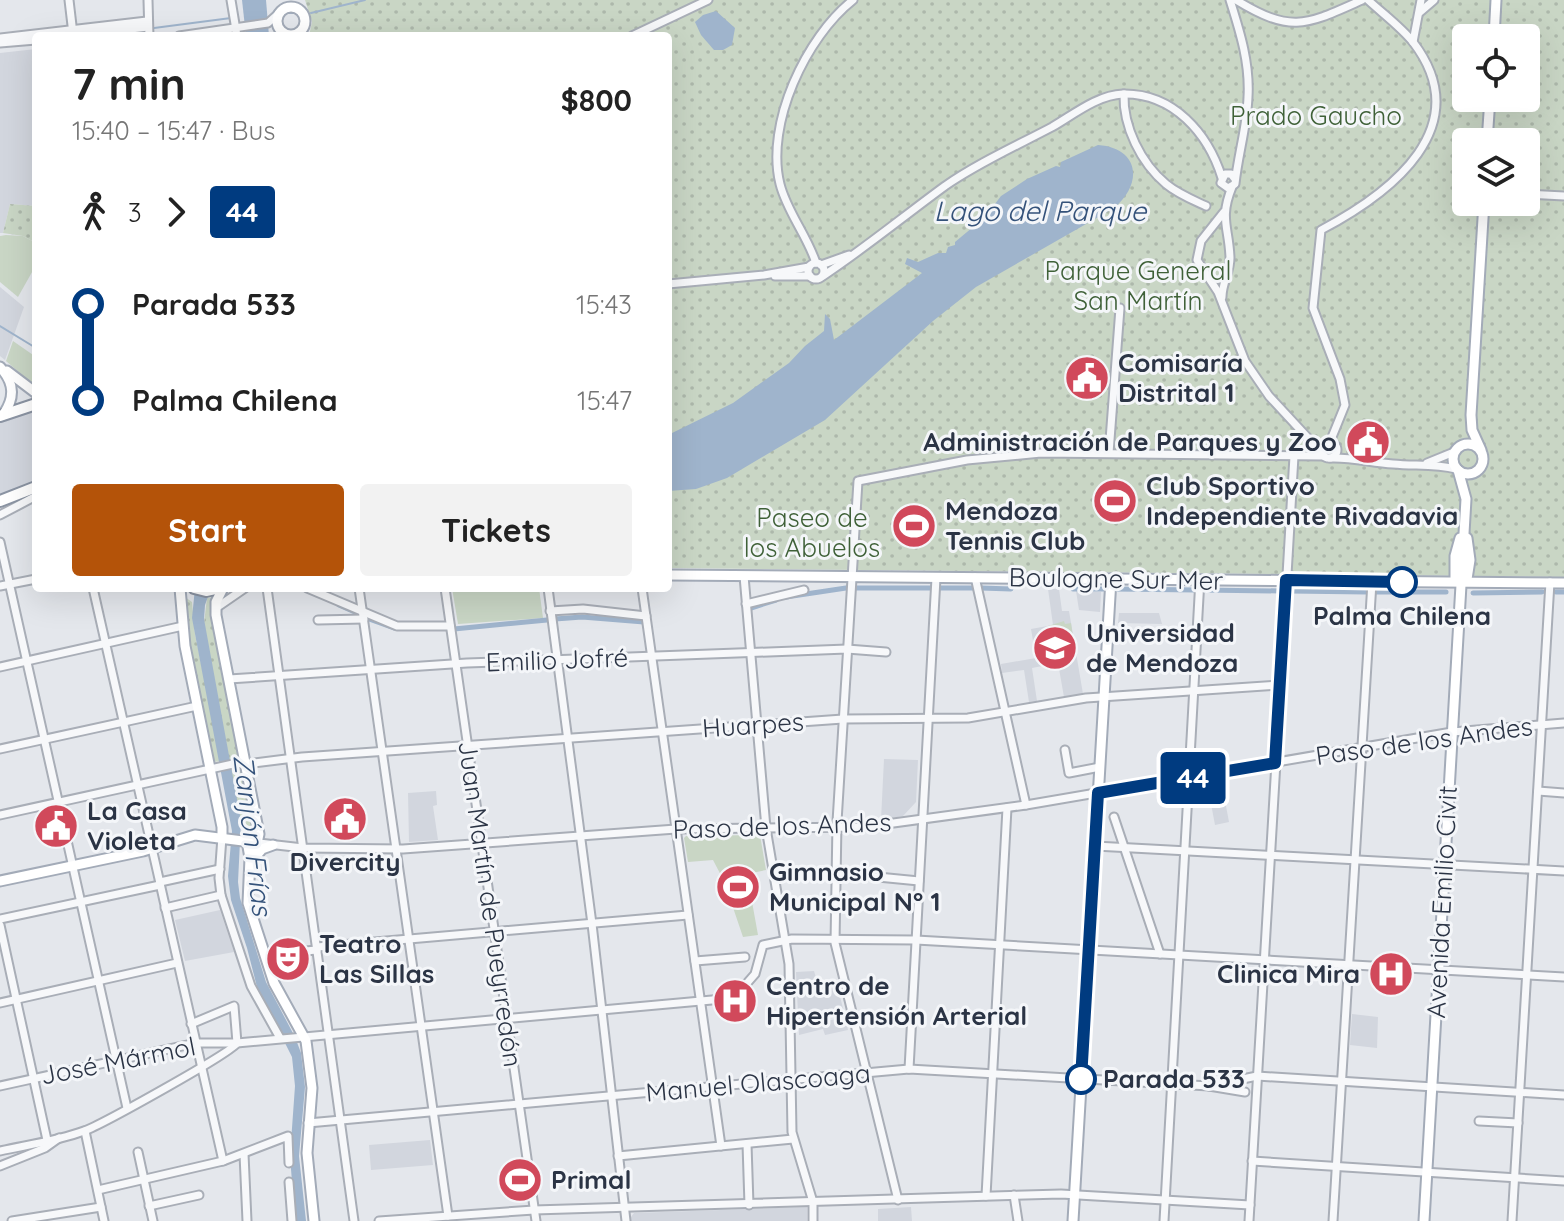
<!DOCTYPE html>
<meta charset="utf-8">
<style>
:root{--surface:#fff;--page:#f2f2f2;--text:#222;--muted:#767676;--accent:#b45309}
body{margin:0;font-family:Quicksand,sans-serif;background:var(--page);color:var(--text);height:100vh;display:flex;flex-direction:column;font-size:30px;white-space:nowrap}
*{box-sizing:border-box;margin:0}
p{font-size:26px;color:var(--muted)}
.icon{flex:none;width:44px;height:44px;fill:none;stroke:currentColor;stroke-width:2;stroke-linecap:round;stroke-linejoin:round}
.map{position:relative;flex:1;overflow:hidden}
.details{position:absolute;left:32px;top:32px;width:640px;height:560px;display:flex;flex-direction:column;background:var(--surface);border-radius:8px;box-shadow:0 8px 32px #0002}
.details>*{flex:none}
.badge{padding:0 16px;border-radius:6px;font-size:28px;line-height:52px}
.tools{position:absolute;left:1452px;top:24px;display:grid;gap:16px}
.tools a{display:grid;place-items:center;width:88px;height:88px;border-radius:8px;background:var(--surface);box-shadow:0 8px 32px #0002;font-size:40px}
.map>.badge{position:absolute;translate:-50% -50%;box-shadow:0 0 0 4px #fff}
.legs{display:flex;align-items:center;gap:12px;height:88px;padding:0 40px;font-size:26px}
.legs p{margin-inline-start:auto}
.overview{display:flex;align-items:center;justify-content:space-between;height:136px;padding:0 40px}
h1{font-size:44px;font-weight:700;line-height:60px}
.button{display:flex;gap:16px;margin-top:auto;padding:16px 40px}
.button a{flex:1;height:92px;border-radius:8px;background:var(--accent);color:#fff;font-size:32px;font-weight:700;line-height:92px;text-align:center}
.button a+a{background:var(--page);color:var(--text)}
ul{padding:0 40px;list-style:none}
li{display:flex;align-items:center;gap:28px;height:96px;font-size:30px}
li i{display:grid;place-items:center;width:12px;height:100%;margin:0 10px;background:currentColor}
li i::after{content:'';width:20px;height:20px;margin:-10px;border:6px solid;border-radius:50%;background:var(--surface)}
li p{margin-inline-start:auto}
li:first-child i{background:linear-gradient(#0000 50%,currentColor 0)}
li:last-child i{background:linear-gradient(currentColor 50%,#0000 0)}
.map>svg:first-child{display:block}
.built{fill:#d2d6de}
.grass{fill:#c9d6c5}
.park{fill:url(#park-dots);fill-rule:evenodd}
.water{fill:#9fb4cc}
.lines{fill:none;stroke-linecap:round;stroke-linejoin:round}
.stream{stroke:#9fb4cc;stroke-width:2}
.canal{stroke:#9fb4cc;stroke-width:5}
.minor-casing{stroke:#a9aeb7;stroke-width:11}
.major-casing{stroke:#a3abb8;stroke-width:13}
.highway-casing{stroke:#8b94a3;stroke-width:14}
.minor{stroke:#f7f8fa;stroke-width:7}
.major{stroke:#fff;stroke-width:9}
.highway{stroke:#fff;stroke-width:10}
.line-1-casing{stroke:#fff;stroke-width:18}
.line-1{stroke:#003b80;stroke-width:12}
.stop-1-dot{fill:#fff;stroke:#003b80;stroke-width:4}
.labels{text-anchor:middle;stroke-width:6;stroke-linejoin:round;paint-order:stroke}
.park-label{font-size:26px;fill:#3f6138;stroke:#f4f6f9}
.poi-label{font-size:26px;font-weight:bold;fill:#2b3445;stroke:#f4f6f9;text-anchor:start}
.street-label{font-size:26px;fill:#2b3445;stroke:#f4f6f9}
.stop-label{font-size:26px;font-weight:bold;fill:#2b3445;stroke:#f4f6f9}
.water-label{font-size:28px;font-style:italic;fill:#34527a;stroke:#f4f6f9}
</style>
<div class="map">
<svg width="1564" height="1221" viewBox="0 0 1564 1221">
<defs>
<pattern id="park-dots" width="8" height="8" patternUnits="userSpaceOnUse" patternTransform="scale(2)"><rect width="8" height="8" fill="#c9d6c5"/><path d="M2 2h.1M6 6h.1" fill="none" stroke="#adb8ab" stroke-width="1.8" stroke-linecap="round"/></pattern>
</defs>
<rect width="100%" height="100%" fill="#e4e7ec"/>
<g class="built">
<path d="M36,49V206L10,204L3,233H0V53Z"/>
<path d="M0,287L24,307L5,360L0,356Z"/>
<path d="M36,408V482L0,496V420Z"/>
<path d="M1048,589H1059L1062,611H1069L1083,694L1064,697L1058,663L1032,668L1037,701L1029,702L1024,670L1002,673L1001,664L1036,658L1031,629L1053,625Z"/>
<path d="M1076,591L1101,592L1100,612L1079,610Z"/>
<path d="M1119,613H1159L1162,624L1118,623Z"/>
<path d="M884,759L918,760L916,802L903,816L881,820Z"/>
<path d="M1221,779L1229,822L1215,825L1207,782Z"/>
<path d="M436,791L437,805L433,806L438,840L409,842L408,793Z"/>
<path d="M220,910L234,952L185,961L175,920Z"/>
<path d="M814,971L818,985L836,981L844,1012L822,1017V1022L845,1017L848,1030L825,1035L823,1029L799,1035L796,972Z"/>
<path d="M1352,1014L1378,1017L1377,1048L1350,1045Z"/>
<path d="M430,1140L433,1165L371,1170L369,1145Z"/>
<path d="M807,1207V1221H631V1217L634,1213Z"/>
<path d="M911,1207L912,1221H878V1209Z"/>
</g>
<g class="grass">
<path d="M6,235L23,236L36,243V265L18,297L0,282V236Z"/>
<path d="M13,341L36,357V387L6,361Z"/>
<path d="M452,588H539L543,618L458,624Z"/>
<path d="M760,835L766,870L747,874L758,935L743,937L724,881L713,860L688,862L684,838L686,836Z"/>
</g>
<g class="park">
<path d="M305,0H1564V577L668,568V36H309L312,22ZM1466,38H1526V98H1466ZM1466,142H1526V202H1466Z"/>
<path d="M10,204L36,206V243L23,236L3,233Z"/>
<path d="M185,597L192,602L195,634L221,761L213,762L186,623Z"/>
<path d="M214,597L211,609L255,832L242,830L204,623L207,598Z"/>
<path d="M1064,621L1065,624L1071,623L1074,644L1051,648L1048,626Z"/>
</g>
<g class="water">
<path d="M242,0H266L269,36H246Z"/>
<path d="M716,11L735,28L732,45L723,50H714L701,35L695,22L703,15Z"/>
<path d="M1098,145C1140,148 1143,184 1114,208L976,287L933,321L825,420L727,478L696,489L668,491V435L733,403L789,363L805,346L824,331L825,314L830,319L834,340L922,273L905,264L907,258L918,262L938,253H946L948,247L955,245V242L985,217L1001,196L1027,179L1056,166L1060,167L1061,162Z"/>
<path d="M195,588H211L205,605L204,619L241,821L238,882L240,898L266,982L295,1037L301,1053L305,1087L299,1156L306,1221H295L290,1156L295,1086L292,1057L257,987L247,948L231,900L228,876L232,831L192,618Z"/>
</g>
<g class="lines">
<g class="stream">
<path d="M287,13H295"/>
<path d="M311,13L365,0"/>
<path d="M154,28L231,18"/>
<path d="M0,326L36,348"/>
</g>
<g class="canal">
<path d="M854,588H932"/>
<path d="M938,588H974"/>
<path d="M981,588L1011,589"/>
<path d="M1073,589H1105"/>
<path d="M1114,589L1196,590"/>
<path d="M1202,590L1281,591"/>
<path d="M1289,591L1367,592"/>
<path d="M1376,592H1446"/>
<path d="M1556,592H1564"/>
<path d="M1473,593L1542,592"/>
<path d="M786,597L846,588"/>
<path d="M339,605L357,613"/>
<path d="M751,608L776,600"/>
<path d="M369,619L394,628"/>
<path d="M555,619L582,617L644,622"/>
<path d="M454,629L547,620"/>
</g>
<g class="minor-casing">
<g id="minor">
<path d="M69,0L73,34"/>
<path d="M148,0L149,36"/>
<path d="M231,0L237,36"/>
<path d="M1230,0C1240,32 1250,63 1248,97C1247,126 1238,155 1235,184L1228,188L1221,183L1225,174H1231L1235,179"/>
<path d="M1236,0C1292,34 1306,25 1362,0"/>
<path d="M1420,12L1434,0"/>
<path d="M69,36L148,27"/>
<path d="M179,36L268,23L278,14"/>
<path d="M632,36L708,0"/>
<path d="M0,38L147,21"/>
<path d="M1413,42L1421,0"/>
<path d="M0,43L36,40"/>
<path d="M1124,94C1123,127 1141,163 1166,184C1178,194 1193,200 1206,206"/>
<path d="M1526,194L1564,196"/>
<path d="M1224,212L1201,241L1197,260L1218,292L1245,361L1269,396L1320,451"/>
<path d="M816,263C807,235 787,212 780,184C765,124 806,37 853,0"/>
<circle cx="816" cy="271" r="8"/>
<path d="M821,265L849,255"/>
<path d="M775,276H810"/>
<path d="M823,276C865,248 904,216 945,186C978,163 1016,146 1052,127C1073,115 1097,95 1123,94C1173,93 1208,133 1222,178"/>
<path d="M668,284L764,275L809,267"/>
<path d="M1222,297C1222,283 1230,272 1230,258C1229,227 1219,219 1232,187"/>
<circle cx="1329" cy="450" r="8"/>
<path d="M1330,442L1345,405L1340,379L1313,308L1321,230C1391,193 1478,127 1413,42C1401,27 1382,13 1368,0"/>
<path d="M1109,453L1120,308"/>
<path d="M1330,458C1352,457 1372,463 1393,464C1415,466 1435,464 1456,469"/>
<path d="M1427,463L1454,452"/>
<path d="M0,515L36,496"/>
<path d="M0,542L127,1108"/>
<path d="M744,576L766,828L789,964L792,1132L813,1202V1221"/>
<path d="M975,577L1026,805"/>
<path d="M0,586L36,579"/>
<path d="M93,588L223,1161"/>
<path d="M267,588L354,1221"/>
<path d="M307,588L397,626H450"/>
<path d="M359,588L448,1216"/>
<path d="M445,588L536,1221"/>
<path d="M548,588L592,924L626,1221"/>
<path d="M642,588L721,1146"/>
<path d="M746,604L804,590"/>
<path d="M216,608L245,588"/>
<path d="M550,611L583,609L646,616"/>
<path d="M318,620L364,619"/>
<path d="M0,667L183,626"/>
<path d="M229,679L467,663L847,649L886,652"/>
<path d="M0,749L197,706"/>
<path d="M1065,750L1069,773L1100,767"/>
<path d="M1538,791L1564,793"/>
<path d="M0,815L242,762L246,764L302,757L843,719L968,718L1086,698L1279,685"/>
<path d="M1114,817L1160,954"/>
<path d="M222,837L219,878L221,895L251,986L280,1038"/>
<path d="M259,843L303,848L403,849L676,829L864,827L1026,805L1452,732L1564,723"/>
<path d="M1095,846L1564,871"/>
<path d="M837,873L919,881"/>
<path d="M160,882L220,869"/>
<path d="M165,908L221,895"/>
<path d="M0,919L160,885"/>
<path d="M0,925L47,1140"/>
<path d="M317,947L688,915"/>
<path d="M293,952L317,950"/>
<path d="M695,961L745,957"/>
<path d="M0,1003L177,963"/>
<path d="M191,1024L234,1006L237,1043"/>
<path d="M909,1069L936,578"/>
<path d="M0,1086L196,1043H237L734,998L755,974L763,945L792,939L916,940L1564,977"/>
<path d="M1209,1086L1245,1092"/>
<path d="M1479,1121L1518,1123"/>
<path d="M308,1123L909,1069L1209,1086L1257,1076L1564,1095"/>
<path d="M85,1131L104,1221"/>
<path d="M747,1144L749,1205"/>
<path d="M0,1151C27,1145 57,1141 84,1131C101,1125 231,1053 237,1043"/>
<path d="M138,1152L153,1221"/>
<path d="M244,1154L247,1221"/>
<path d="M618,1156L793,1139"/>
<path d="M1252,1161L1564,1181"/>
<path d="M0,1166L45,1148L59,1138"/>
<path d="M289,1182L292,1221"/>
<path d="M98,1190L223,1161L288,1136L289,1163"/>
<path d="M1014,1195L1018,1221"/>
<path d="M986,1196L1007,808"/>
<path d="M898,1200L835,943L837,822L858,481L967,460L1041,453L1324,456"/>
<path d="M149,1206L199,1195"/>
<path d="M12,1221L101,1207"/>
<path d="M379,1221L534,1210L1061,1194L1250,1205"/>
<path d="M1164,1221L1200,579"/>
<path d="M1249,1221L1294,456"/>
<path d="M1333,1221L1372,582"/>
<path d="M1512,1221L1550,582"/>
</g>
</g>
<g class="major-casing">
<g id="major">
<circle cx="291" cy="21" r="14"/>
<path d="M1494,38L1496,0"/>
<path d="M1487,142L1490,98"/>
<path d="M0,367C15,383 15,398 3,415"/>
<path d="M7,371L36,393"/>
<circle cx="1468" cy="459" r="15"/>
<path d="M1481,450L1472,430L1471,415L1484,202"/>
<path d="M1460,538L1455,556V579L1461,582"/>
<path d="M668,575L1564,583"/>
<path d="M1461,582L1467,579L1470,560L1467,538"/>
<path d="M180,588L185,646L222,827V837"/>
<path d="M223,588L216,602V615L259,834L252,866"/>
<path d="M247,841L250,858L248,903L274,983L306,1041L312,1088L307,1153L314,1221"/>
<path d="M256,856L262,849L273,845"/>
<path d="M0,881L143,851L195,835L251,842"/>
<path d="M1073,1221L1111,579"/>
<path d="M1424,1221L1466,499L1458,470"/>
</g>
</g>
<g class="highway-casing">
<g id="highway">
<path d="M0,416L36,404"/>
<path d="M0,501L36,487"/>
<path d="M194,588L206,591L220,588"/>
</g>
</g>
<use href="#minor" class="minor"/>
<use href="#major" class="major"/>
<use href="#highway" class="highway"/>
</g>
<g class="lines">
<g class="line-1-casing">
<path id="line-1" d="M1081,1079L1098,793L1275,763L1286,580L1402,582"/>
</g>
<use href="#line-1" class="line-1"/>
</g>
<defs>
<g id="civic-disc" transform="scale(2.3)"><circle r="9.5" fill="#d1495b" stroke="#f4f6f9"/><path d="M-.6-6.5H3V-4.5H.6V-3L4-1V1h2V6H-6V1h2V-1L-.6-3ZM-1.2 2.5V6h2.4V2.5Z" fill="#fff"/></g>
<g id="stadium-disc" transform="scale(2.3)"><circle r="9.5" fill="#d1495b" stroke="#f4f6f9"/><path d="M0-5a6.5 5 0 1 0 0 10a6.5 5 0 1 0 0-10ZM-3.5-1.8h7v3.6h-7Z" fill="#fff"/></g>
<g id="university-disc" transform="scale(2.3)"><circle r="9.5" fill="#d1495b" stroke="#f4f6f9"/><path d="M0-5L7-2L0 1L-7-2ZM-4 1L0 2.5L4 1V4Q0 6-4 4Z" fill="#fff"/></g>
<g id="theatre-disc" transform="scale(2.3)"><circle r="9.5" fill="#d1495b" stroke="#f4f6f9"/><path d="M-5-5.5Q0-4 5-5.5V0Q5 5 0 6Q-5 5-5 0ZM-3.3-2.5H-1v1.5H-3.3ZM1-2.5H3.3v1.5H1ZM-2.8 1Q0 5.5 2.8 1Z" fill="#fff"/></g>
<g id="hospital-disc" transform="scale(2.3)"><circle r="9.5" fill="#d1495b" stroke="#f4f6f9"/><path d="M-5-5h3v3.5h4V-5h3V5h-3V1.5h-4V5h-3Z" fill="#fff"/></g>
</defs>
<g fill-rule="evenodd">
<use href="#civic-disc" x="1087" y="378"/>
<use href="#civic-disc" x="1368" y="442"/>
<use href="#stadium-disc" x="1115" y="501"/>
<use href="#stadium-disc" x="914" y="526"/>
<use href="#university-disc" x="1055" y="648"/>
<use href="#civic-disc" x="345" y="819"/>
<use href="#civic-disc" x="56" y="826"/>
<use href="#stadium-disc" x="738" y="887"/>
<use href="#theatre-disc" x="288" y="959"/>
<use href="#hospital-disc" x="1391" y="974"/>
<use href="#hospital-disc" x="735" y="1001"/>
<use href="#stadium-disc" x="520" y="1180"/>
</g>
<g class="stop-1-dot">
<circle cx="1402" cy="582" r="14"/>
<circle cx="1081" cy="1079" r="14"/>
</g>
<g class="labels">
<g class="park-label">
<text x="1316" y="125">Prado Gaucho</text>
<text x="1138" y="280">Parque General<tspan x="1138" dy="30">San Martín</tspan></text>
<text x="812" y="527">Paseo de<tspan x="812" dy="30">los Abuelos</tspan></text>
</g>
<g class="poi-label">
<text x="1118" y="372">Comisaría<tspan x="1118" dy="30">Distrital 1</tspan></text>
<text x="1337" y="451" text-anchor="end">Administración de Parques y Zoo</text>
<text x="1146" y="495">Club Sportivo<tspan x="1146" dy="30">Independiente Rivadavia</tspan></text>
<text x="945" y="520">Mendoza<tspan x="945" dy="30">Tennis Club</tspan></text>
<text x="1086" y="642">Universidad<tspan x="1086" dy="30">de Mendoza</tspan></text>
<text x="87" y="820">La Casa<tspan x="87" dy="30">Violeta</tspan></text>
<text x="345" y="871" text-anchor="middle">Divercity</text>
<text x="769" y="881">Gimnasio<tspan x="769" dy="30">Municipal N° 1</tspan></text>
<text x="319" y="953">Teatro<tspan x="319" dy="30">Las Sillas</tspan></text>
<text x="1360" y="983" text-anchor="end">Clinica Mira</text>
<text x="766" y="995">Centro de<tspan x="766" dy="30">Hipertensión Arterial</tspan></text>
<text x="551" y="1189">Primal</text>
</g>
<g class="street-label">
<text transform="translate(1116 579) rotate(1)" y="9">Boulogne Sur Mer</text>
<text transform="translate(557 660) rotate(-2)" y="9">Emilio Jofré</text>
<text transform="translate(753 725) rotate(-4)" y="9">Huarpes</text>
<text transform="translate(1424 741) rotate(-8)" y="9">Paso de los Andes</text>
<text transform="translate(782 826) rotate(-2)" y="9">Paso de los Andes</text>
<text transform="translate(1442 902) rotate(-87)" y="9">Avenida Emilio Civit</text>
<text transform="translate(490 904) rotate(82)" y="9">Juan Martín de Pueyrredón</text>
<text transform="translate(118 1061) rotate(-11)" y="9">José Mármol</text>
<text transform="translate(758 1083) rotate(-5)" y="9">Manuel Olascoaga</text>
</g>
<g class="stop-label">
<text x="1402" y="625">Palma Chilena</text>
<text x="1103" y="1088" text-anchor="start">Parada 533</text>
</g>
<g class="water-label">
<text x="1040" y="221">Lago del Parque</text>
<text transform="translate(253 835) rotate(83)" y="10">Zanjón Frías</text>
</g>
</g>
</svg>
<div class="tools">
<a><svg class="icon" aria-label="locate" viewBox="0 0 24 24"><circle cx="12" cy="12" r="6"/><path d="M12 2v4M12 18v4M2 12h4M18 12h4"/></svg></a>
<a><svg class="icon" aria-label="layers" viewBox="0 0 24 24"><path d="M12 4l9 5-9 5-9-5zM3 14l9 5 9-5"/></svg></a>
</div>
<b class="badge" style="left:1193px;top:778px;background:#003b80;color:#fff">44</b>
<section class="details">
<div class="overview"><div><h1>7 min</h1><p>15:40 – 15:47 · Bus</p></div><b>$800</b></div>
<div class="legs"><svg class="icon" aria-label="walk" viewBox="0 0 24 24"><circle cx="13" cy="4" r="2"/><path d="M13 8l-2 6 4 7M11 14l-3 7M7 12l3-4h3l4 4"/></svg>3<svg class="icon" aria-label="forward" viewBox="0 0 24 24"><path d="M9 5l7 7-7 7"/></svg><b class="badge" style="background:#003b80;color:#fff">44</b></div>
<ul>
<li><i style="color:#003b80"></i><b>Parada 533</b><p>15:43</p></li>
<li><i style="color:#003b80"></i><b>Palma Chilena</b><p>15:47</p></li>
</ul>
<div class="button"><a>Start</a><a>Tickets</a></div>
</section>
</div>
